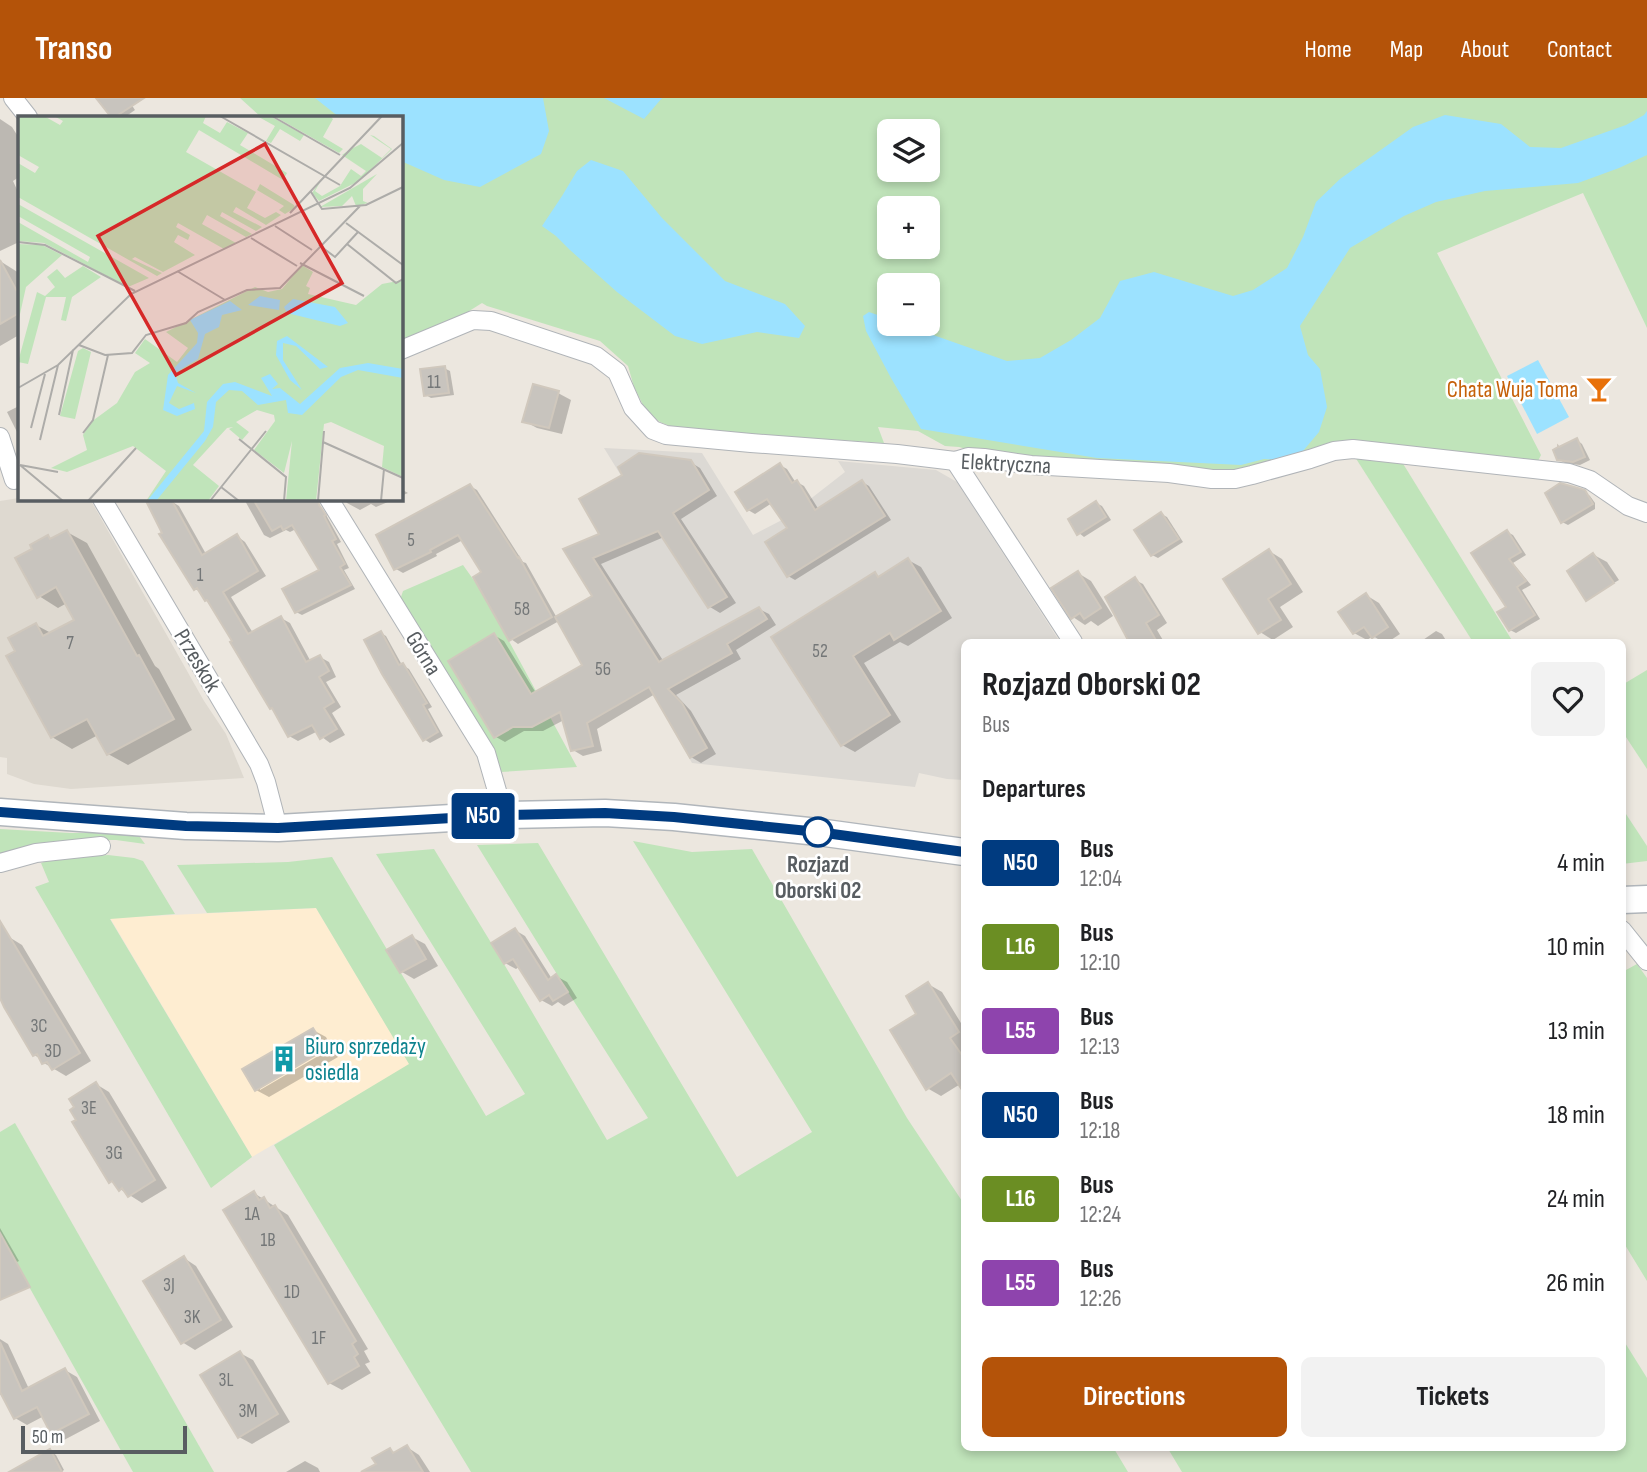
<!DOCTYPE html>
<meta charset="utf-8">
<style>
:root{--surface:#fff;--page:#f2f2f2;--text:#202124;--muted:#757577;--accent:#b45309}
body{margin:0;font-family:"Sofia Sans Condensed",sans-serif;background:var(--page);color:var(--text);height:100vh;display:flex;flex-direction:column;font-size:26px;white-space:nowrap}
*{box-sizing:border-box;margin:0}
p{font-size:23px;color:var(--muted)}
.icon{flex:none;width:38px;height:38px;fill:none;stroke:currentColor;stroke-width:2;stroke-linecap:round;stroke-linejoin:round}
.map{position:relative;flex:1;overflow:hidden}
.side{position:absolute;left:961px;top:541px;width:665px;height:812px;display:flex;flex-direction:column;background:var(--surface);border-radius:10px;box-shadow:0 4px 10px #0003}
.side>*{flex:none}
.badge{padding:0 14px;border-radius:5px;font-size:24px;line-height:46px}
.tools{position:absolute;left:877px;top:21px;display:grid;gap:14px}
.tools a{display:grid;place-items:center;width:63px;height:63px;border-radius:10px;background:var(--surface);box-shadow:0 4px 10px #0003;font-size:35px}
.scale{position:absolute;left:21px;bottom:18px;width:166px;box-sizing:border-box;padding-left:7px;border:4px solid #585d61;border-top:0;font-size:19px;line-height:24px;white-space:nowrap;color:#585d61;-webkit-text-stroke:5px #fff;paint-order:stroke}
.map>.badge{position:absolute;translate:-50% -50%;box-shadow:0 0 0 4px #fff}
h2{padding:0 21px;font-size:26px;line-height:63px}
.round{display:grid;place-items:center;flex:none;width:74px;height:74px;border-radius:10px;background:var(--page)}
.summary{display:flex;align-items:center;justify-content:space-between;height:119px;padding:0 21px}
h1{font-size:33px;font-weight:700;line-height:52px}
.cta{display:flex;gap:14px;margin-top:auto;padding:14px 21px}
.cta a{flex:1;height:80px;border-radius:10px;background:var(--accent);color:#fff;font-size:28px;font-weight:700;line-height:80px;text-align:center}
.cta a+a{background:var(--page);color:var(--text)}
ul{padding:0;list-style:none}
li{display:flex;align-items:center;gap:21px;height:84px;padding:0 21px}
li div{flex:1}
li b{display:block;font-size:26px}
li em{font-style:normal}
li .badge{min-width:77px;font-weight:700;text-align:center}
header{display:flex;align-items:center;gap:42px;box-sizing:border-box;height:98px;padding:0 35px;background:var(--accent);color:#fff}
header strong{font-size:33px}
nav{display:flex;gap:38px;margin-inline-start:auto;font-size:24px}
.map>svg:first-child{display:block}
.commercial{fill:#feedd1}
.industrial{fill:#dcd9d4}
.education{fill:#ded9d0}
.green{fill:#c0e4ba;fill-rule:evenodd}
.water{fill:#9ce2ff}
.shadow{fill:#0003}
.building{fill:#c8c4be;stroke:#d0c8bd;stroke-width:2}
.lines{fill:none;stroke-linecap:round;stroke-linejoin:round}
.street-casing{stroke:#b0b4b8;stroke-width:20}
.secondary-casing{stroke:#b1b6bb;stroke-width:29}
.street{stroke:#fff;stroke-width:18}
.secondary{stroke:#fff;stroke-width:26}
.line-casing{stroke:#fff;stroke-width:16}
.line{stroke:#003b80;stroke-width:10}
.stop-dot{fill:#fff;stroke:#003b80;stroke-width:3.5}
.labels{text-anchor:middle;stroke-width:5;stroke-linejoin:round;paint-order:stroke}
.number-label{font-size:19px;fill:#747778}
.food-label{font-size:23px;fill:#c56008;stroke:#fff;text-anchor:end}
.street-label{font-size:23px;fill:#585d61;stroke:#fff}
.stop-label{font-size:23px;font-weight:bold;fill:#585d61;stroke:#fff}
.culture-label{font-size:23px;fill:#0d838f;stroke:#fff;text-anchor:start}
.inset-road{fill:none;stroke:#adaca9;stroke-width:2}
.view{fill:#d62828;fill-opacity:0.15;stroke:#d62828;stroke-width:3.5}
.inset-edge{fill:none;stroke:#585d61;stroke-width:3.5}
</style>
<header>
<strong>Transo</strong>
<nav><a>Home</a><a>Map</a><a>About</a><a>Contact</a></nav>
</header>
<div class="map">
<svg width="1647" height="1374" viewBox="0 0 1647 1374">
<rect width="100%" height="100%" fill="#ece7df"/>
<path class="commercial" d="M316,810L410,967L252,1059L110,820Z"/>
<path class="industrial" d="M604,350L702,355L753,437L782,422L804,406L845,374L838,363L936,372L957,384L1060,544H964V682L947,681L919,675L915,689L692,665L638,570L563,451L626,424L646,418Z"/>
<path class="education" d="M19,400L90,401L204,603L226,636L244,680L71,691L34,686L7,676V660L0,659V403Z"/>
<g class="green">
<path d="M240,0H1647V230L1583,95L1437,155L1541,357L1536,367L1347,348L1222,379L985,356L959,349L945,348L918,333L878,329L884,345L677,331L660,324L646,313L634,289L628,268L600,243L487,208L482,205L466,215L401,242V19H261ZM889,33H928V72H889ZM889,110H928V149H889ZM889,187H928V226H889Z"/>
<path d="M1355,359L1402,364L1513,544H1473Z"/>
<path d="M463,467L483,495L577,669L501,674L497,663L399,505L403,493Z"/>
<path d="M1647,572V671L1622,633V587Z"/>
<path d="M1622,710L1647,748V763L1622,766Z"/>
<path d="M0,731L70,735H137L145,746L116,742H78L0,756Z"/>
<path d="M633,743L692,754L752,751L907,1020L964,1106V1349H1113L1128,1374H471L274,1047L409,966L316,810L207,815L177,767L288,764L332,759L486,1018L525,996L376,756L434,751L504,866L607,1042L648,1020L568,894L477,747L538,745L737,1079L812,1034Z"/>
<path d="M108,757L134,760L143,763L175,816L110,821L252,1059L211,1090L35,789L49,784L41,765L50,762Z"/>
<path d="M1637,866L1647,880V1183L1622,1142V871L1626,872Z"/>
<path d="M15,1025L214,1374H133L0,1137V1034Z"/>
<path d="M1622,1240L1647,1280V1374H1182L1167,1349H1622Z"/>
</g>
<g class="water">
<path d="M315,0H543L549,33L541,56L480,89L444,82L401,63V19H339Z"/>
<path d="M604,0H662L644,21Z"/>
<path d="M1647,13V57L1619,70L1578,85L1485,93L1436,104L1404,118L1350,150L1300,228L1308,257L1320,271L1327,309L1319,334L1303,353L1280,362L1264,361L1241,367L1097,360L921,331L891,280L866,233L863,218L869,214L889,221V226H902L1007,263L1040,260L1071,242L1100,220L1120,183L1154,174L1233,198L1253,192L1287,170L1303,139L1316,104L1340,81L1413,29L1445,17L1501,26L1530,49L1561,50L1626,27L1644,17Z"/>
<path d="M591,62L623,73L662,120L725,183L785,206L805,228L799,240L757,234L702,246L675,238L617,194L570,152L556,138L542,128L562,98L577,73Z"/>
<path d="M1538,262L1569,319L1537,336L1507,278Z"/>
</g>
<g class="shadow">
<path d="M109,0H127L135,12L125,19H113L102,5Z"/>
<path d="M0,21L12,29L19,40V79L13,83L19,96V144L0,153Z"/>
<path d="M0,163L19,175V237L0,248Z"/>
<path d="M444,270L450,273L454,297L431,300L426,297Z"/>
<path d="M558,295L571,302L562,336L537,330L524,323Z"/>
<path d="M19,308V338L7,314Z"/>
<path d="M1577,342L1582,346L1590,362L1580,367L1565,365L1558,361Z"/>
<path d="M690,364L700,370L717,398L681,421L736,505L720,515L710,509L664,439L601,466L664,564L759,511L769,516L776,527L736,552L741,561L676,597L691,613L716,656L701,665L691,659L655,596L597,631L602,653L583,658L573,652L564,622L543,633H524L505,644L496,639L494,537L504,543L536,595L584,568L559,523L518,546L511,541L484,474L463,442L436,456L437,458L403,475L396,471L470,388L477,392L523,464L526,465L557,520L595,499L566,452L601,436Z"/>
<path d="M780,367L787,371L796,385L797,384L804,388L819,412L862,384L869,388L891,422L795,482L788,478L767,444L790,430L772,405L755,416L748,412Z"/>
<path d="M401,391L408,395L401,398Z"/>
<path d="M1584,394L1590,398L1595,405V411L1568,427L1562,424Z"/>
<path d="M244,401H299L309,417L320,411L325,415L341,444L337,446L349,470L344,472L355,491L302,517L296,514L321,473L296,431L290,434L286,432L270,440L264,437Z"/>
<path d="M344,401H395L376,409L371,406L360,412L347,405Z"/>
<path d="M171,403L179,408L206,456L237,438L245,444L266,478L231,499L253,535L281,520L290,525L311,564L320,559L329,564L336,579L326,584L341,609L332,615L345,637L330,645L322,639L318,633L298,643L289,638L212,506L206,502L201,494L195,491Z"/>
<path d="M1096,405L1102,408L1111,422L1084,439L1079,435Z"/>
<path d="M1161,416L1167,419L1183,444L1158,460L1152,457Z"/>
<path d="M67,434L87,445L155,568L159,571L192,632L128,667L108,656L98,637L72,651L52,639L17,554L36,527L51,535L76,522L67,505L58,510L39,498L35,451L48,439L52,442Z"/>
<path d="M1507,434L1513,437L1526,457L1513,465L1531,487L1522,492L1540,521L1516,535L1510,532L1508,509Z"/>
<path d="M1269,453L1282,461L1303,494L1280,509L1293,529L1273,542L1260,534Z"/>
<path d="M1594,457L1607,464L1619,482L1593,497Z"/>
<path d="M908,462L921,469L952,520L908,548L900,544L864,565L901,624L855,654L842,647L773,540L875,476L880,479Z"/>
<path d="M1078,475L1091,483L1113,518L1098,528L1091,523L1085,527L1073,519Z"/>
<path d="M1135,482L1143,486L1167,525L1157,532L1164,544H1131L1107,499Z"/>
<path d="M1366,497L1379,505L1400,536L1388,544H1383L1373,538L1367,542L1354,535Z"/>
<path d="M1436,533L1442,536L1447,544H1420Z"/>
<path d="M381,535L386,538L402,567L409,571L432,609L428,611L443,638L430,645L424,641Z"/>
<path d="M515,832L525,838L552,881L556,878L567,884L577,900L564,908L558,904L552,908L541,902L520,868L516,871L505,865Z"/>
<path d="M9,839L22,847L91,963L66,978L44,965L41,961L34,957L0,899V845Z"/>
<path d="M412,839L425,846L438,868L414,881L402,874Z"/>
<path d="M928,886L942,894L964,930V986L962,985L941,998L927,990L919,916Z"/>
<path d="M313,932L326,939L330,947L260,988V992L332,950L338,959L269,999L256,992Z"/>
<path d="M96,986L109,994L167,1090L142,1105L120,1091L117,1087L111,1083Z"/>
<path d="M254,1095L288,1117L368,1251L364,1253L370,1264L365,1266L371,1275L342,1292L329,1285Z"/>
<path d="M0,1130L19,1163L0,1172Z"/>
<path d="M184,1160L196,1168L233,1229L195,1252L182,1244Z"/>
<path d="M0,1241L8,1246L29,1291L65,1272L77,1279L100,1323L64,1342L52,1335L44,1318L27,1327L15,1320L3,1295L0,1297Z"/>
<path d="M240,1255L253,1262L290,1324L252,1346L239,1339Z"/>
<path d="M407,1349L419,1357L430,1374H383L390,1352L396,1355Z"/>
<path d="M50,1353L56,1357L64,1372L61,1374H18Z"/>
<path d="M305,1363L318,1370L320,1374H286Z"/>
</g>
<g class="building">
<path d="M96,0H144L115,19H111Z"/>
<path d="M0,162L19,197V215L0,226Z"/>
<path d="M445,268L449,295L424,298L420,271Z"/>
<path d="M533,286L559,293L549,330L522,324Z"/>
<path d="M1577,340L1585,359L1573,364L1557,362L1553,352L1558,349V348L1559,349Z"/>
<path d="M639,355L691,362L709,392L673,415L727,499L708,510L658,433L593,460L659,564L759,509L767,521L727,546L732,555L668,591L682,605L707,650L690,660L649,589L587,625L593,648L571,653L560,614L532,629H513L494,640L448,563L494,535L531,596L582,567L555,519L592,498L563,451L599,436L579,401L622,377L618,369Z"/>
<path d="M780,365L792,385L797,382L815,412L862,382L885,418L787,479L765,444L787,430L767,401L747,413L735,394Z"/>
<path d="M1560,385L1585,392L1593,406L1561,425L1545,395Z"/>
<path d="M470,386L518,460L519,459L552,519L509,543L473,479L481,474L458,437L430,452L431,454L394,472L376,437Z"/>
<path d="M145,401H171L202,457L237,436L258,473L223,494L248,536L281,518L306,564L320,557L329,573L319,579L334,604L324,610L337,631L320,641L312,627L288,639L272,610L270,611L230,544L232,543L207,502L205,503L197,490L194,492L159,436L162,435Z"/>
<path d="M253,401H318L319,407L326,417L324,418L336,441L332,443L345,466L340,469L351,487L295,515L282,491L319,472L292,427L283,432L281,428L272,433Z"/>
<path d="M1096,403L1106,419L1077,437L1068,421Z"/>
<path d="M1161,414L1179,441L1151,458L1134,432Z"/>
<path d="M67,432L137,558L139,557L174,621L107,657L87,621L51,640L6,558L15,553L8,540L36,525L43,538L74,522L56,489L37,500L15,460L32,451L30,447L48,437L50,441Z"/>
<path d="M1507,432L1521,454L1509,461L1526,483L1517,489L1535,517L1509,533L1497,514L1506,509L1471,455Z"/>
<path d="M1269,451L1291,486L1268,501L1281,522L1258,536L1223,481Z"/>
<path d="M1593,455L1614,485L1586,503L1567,473Z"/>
<path d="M908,460L941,513L894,542L890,535L853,558L890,617L841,648L771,539L875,474L878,479Z"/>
<path d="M1078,473L1101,510L1084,521L1080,515L1071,521L1051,490Z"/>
<path d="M1135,479L1159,517L1146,525L1157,544H1129L1105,499Z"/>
<path d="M1366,495L1388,529L1372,540L1364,529L1353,536L1338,514Z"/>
<path d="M381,533L399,567L403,565L427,605L423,607L438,634L423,643L382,576L364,542Z"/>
<path d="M0,823L80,955L52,972L47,964L42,966L37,956L33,958L4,909L0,900Z"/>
<path d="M515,830L548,882L556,876L568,894L553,903L549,897L540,903L513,861L504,866L491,845Z"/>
<path d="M412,837L426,861L400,875L386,852Z"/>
<path d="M928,884L959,934L950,940L964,960V995L951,975L926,992L890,932L916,916L906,898Z"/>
<path d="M313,930L326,951L255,993L242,971Z"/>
<path d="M96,984L155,1082L128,1099L122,1090L119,1093L112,1083L109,1085L72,1024L76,1022L70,1012L74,1009L69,1001Z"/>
<path d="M254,1093L259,1102L264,1099L270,1110L275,1107L356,1243L352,1246L358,1256L354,1259L359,1268L328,1286L223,1112Z"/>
<path d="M0,1135L30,1189L0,1202Z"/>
<path d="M184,1158L221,1222L181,1246L143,1183Z"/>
<path d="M0,1244L22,1293L65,1270L89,1316L51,1336L37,1309L14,1321L0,1294Z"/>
<path d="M240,1253L278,1316L238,1340L200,1277Z"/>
<path d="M407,1347L423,1374H361L376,1366L372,1360L390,1350L393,1355Z"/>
<path d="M50,1351L62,1374H9Z"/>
</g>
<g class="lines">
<g class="street-casing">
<g id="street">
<path d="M13,0L28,19"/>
<path d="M401,252L473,222L491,223L596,258L617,274L633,310L653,332L666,337L751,345L897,356L955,363L968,359L984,360L1031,367L1169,375L1212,381H1235L1252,377L1310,361L1334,353L1353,351L1569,375L1590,382L1628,408L1647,415"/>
<path d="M0,339L14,382"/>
<path d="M955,363L1073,544"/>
<path d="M102,401L259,666L266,684L278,730"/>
<path d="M329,401L486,655L504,717"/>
<path d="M0,765L36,755L101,748"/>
<path d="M1622,832L1647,863"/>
</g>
</g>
<g class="secondary-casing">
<g id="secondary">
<path d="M0,714L186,728L278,730L504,717L605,715L674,719L818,734L964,754"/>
<path d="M1622,802L1647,801"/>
</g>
</g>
<use href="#street" class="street"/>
<use href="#secondary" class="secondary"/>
</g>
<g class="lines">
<g class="line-casing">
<path id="line" d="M0,714L186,728L278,730L504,717L605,715L674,719L818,734L964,754"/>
</g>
<use href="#line" class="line"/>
</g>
<defs>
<g id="bar-bare" transform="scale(2.1)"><path d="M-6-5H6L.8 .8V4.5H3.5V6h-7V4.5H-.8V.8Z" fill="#e8710a" stroke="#fff" stroke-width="2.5" paint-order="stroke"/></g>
<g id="building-bare" transform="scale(2.1)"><path d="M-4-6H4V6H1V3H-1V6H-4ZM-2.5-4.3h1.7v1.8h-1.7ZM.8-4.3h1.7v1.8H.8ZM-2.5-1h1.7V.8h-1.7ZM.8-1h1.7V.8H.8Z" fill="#0f9aa8" stroke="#fff" stroke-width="2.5" paint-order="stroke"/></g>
</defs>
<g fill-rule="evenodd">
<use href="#bar-bare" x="1599" y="291"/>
<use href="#building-bare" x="284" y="961"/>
</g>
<circle class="stop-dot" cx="818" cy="734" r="14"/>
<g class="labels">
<g class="number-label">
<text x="434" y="290">11</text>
<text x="411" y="448">5</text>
<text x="200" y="483">1</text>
<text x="522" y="517">58</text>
<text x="70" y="551">7</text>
<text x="820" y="559">52</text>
<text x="603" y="577">56</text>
<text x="39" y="934">3C</text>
<text x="53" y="959">3D</text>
<text x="89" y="1016">3E</text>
<text x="114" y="1061">3G</text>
<text x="252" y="1122">1A</text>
<text x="268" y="1148">1B</text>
<text x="169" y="1193">3J</text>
<text x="292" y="1200">1D</text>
<text x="192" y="1225">3K</text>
<text x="319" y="1246">1F</text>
<text x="226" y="1288">3L</text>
<text x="248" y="1319">3M</text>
</g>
<g class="food-label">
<text x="1578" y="299">Chata Wuja Toma</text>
</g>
<g class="street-label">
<text transform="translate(1006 365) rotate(3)" y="8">Elektryczna</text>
<text transform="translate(424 555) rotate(58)" y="8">Górna</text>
<text transform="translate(198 562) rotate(59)" y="8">Przeskok</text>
</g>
<g class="stop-label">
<text x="818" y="774">Rozjazd<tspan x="818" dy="26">Oborski 02</tspan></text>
</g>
<g class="culture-label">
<text x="305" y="956">Biuro sprzedaży<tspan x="305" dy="26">osiedla</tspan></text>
</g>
</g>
<g transform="translate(18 18)">
<rect width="385" height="385" fill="#ece7df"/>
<path d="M0,0H26L42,9L45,5L36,0H188L185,7L202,17L209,6L230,17L222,29L269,57L265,64L181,14L168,36L238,76L229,92L247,102L258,96L263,99L248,109L218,91L215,96L244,111L238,115L204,96L202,100L234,118L228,121L189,99L184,108L218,127L206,133L160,107L158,111L172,119L170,124L160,119L156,126L177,139L145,156L117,141L114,143L144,157L139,160L0,81V47L17,57L21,51L0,39ZM239,0H252L286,19L282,25L262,13L253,27L248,25L257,10ZM256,0H312L315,3L305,21L325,33L321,37ZM352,19L356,20L374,33L341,65L301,85L294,77L305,61L297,75L304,80L322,70L333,53L343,60L348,55L324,39L331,34L343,28L364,42L373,33ZM359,58L345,73V85L350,87L338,90L334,80L324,90L302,91ZM242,68L276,89L277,92L267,98L261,94L266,90L239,74ZM0,88L131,162L110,171L26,127L0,125V106L70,146L72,141L0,100ZM0,128L24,129L44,139L8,171L0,207ZM284,149L295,156L288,170L292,172L290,178L338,189L364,168L385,164V361L364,351L366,330L313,306L306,308L298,385H268L274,325L266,357L236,334L257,305L256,299L239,294L218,306L231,316L224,324L211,313L215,311L209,312L175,349L201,370L190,385H128L148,355L115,330L49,356L33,352L69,334L65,319L73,306L99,287L117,256L132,247L117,237L127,223L159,246L170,232L148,216L237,171L250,176L264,173ZM65,150L83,161L54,181L48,205L43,204L48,181H28L10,248L0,246L19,176L27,180L37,171L29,161L39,153L47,162ZM65,232L73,236L57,303L42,300L60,235Z" fill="#c0e4ba"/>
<path d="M242,180L262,184L261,194L230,189ZM275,183L317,191L330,207L322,210L269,197L266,191ZM212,185L224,194L204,199L201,211L187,218L180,243L157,257L160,267L178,277L159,270L151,287L161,293L176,287L177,293L159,300L145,294L150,259L179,227L180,217L172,204ZM269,220L310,251L302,253L278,230L265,227V244L284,274L272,264L258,239L259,225ZM350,247L385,253V262L340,254L323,261L284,299L270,297L268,284L240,289L224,275L211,274L198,286L195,311L187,325L138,385H129L186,315L189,286L205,268L217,266L254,280L243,262L252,258L260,268L254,273L262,272L282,288L322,252Z" fill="#9ce2ff"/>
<path class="inset-road" d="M202,0L322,69M254,0L322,39M293,76L304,93L348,89L385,71M272,97L364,0M328,107L385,149M257,110L294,134M233,122L279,150M0,126L27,129L117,175M329,128L378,167L385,163M301,129L317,141L340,116M282,147L346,180M159,155L207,184M61,229L87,239L114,237L128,219L168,207L180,196L229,174L262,172L342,90M0,272L40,249L113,178L332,72L385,27M41,299L55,234M13,312L27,258M65,317L75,304L90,239M221,323L268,361L266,385M22,324L40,249M305,326L385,362M2,349L45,385M2,349L40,356M203,371L221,385M70,385L118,332M192,385L248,315M300,385L306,315M363,385L366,353"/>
<path class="view" d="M247,28L324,167L158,259L80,120Z"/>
<rect width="385" height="385" class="inset-edge"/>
</g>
</svg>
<div class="tools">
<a><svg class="icon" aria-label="layers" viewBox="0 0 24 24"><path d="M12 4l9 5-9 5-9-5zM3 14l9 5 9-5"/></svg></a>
<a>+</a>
<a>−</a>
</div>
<div class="scale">50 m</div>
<b class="badge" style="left:483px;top:718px;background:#003b80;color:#fff">N50</b>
<section class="side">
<div class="summary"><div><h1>Rozjazd Oborski 02</h1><p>Bus</p></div><a class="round"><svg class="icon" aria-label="heart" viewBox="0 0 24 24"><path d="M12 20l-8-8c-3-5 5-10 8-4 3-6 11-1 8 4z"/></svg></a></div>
<h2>Departures</h2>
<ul>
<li><span class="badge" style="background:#003b80;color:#fff">N50</span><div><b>Bus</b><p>12:04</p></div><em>4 min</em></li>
<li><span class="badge" style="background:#6b8e23;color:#fff">L16</span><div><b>Bus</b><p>12:10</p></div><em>10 min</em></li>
<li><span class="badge" style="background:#8e44ad;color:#fff">L55</span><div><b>Bus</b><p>12:13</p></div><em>13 min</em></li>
<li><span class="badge" style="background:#003b80;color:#fff">N50</span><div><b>Bus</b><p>12:18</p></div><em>18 min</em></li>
<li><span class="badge" style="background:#6b8e23;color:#fff">L16</span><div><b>Bus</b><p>12:24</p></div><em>24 min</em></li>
<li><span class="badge" style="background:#8e44ad;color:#fff">L55</span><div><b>Bus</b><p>12:26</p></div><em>26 min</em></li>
</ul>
<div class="cta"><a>Directions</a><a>Tickets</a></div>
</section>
</div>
